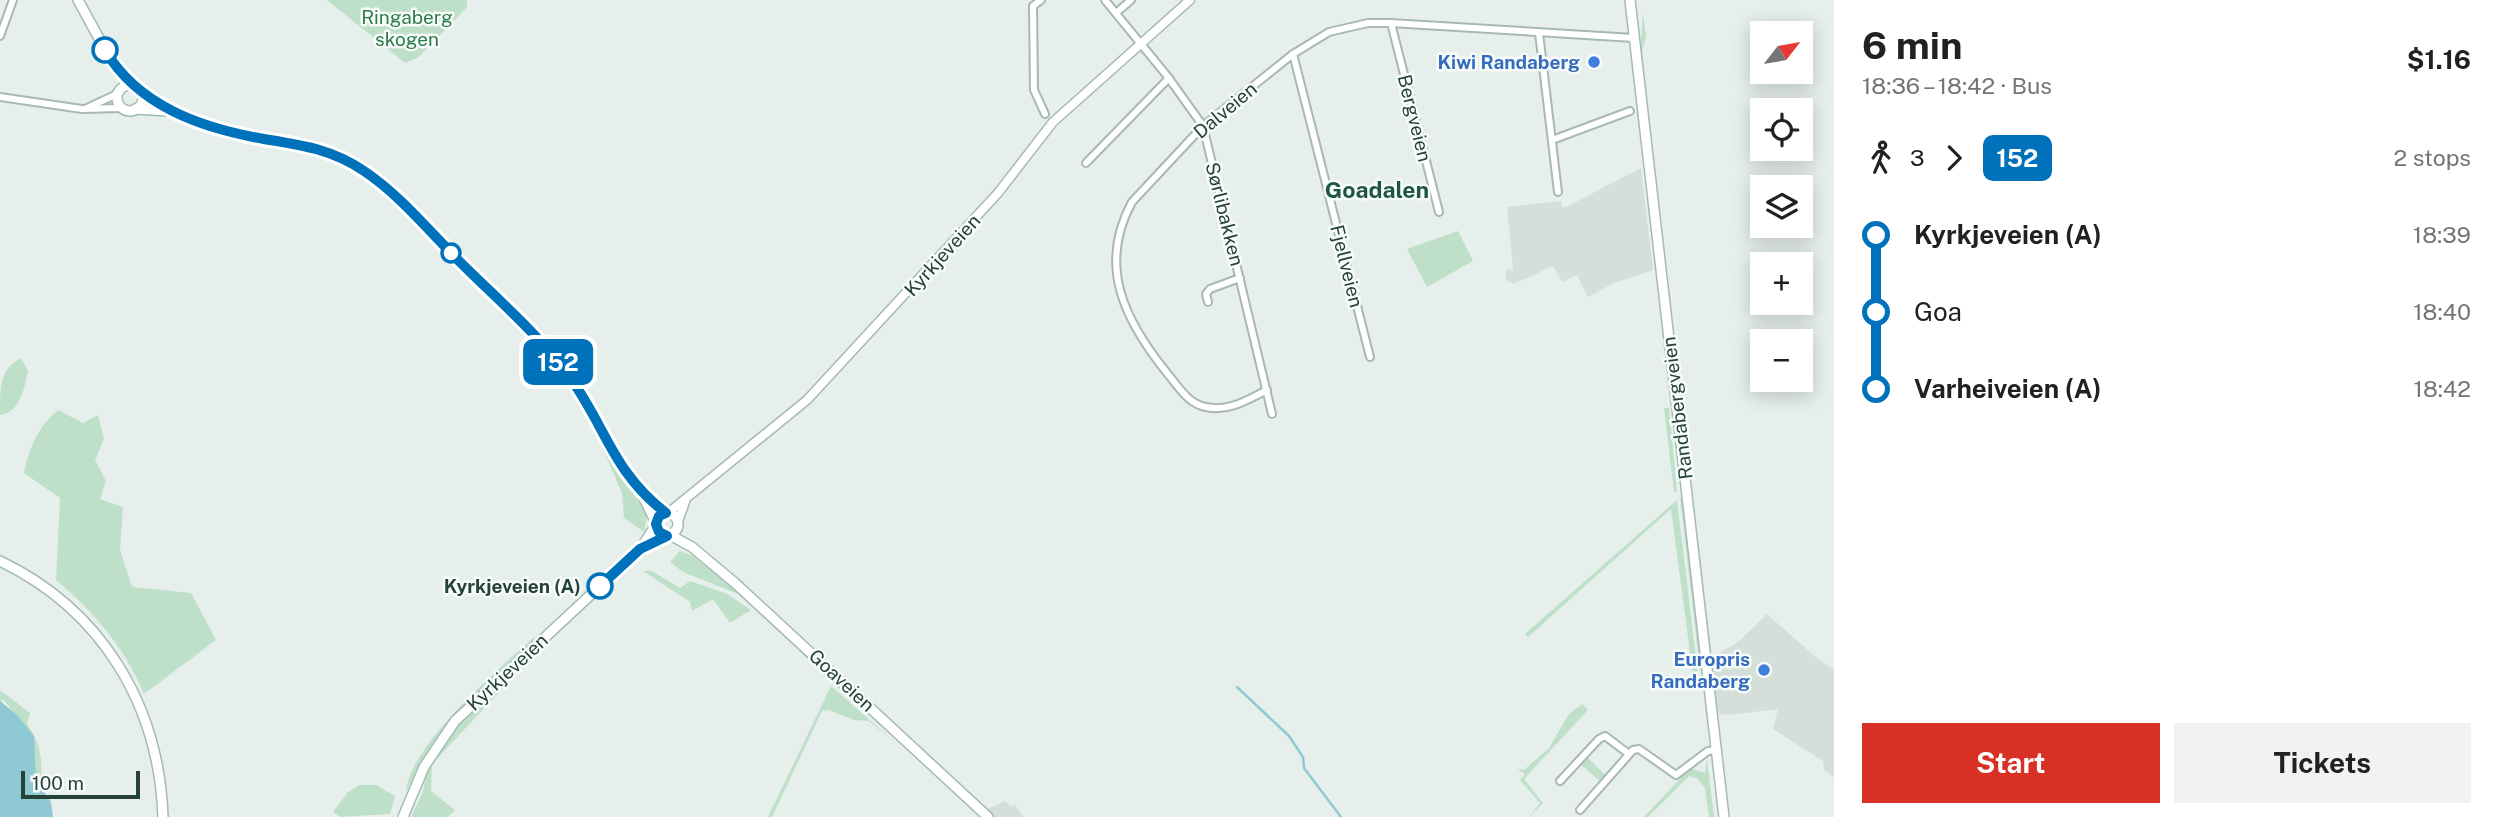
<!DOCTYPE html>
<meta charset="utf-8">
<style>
:root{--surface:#fff;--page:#f2f2f2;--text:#202124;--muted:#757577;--accent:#d93025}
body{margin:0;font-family:"Public Sans",sans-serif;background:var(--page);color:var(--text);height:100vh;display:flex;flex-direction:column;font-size:26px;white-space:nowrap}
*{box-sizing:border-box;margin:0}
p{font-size:23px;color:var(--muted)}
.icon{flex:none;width:38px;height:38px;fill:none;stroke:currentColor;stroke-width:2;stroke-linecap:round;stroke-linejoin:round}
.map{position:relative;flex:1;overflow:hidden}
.panel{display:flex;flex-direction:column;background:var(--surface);width:665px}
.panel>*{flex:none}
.badge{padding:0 14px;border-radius:10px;font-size:24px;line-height:46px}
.needle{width:46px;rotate:59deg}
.buttons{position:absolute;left:1750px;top:21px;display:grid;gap:14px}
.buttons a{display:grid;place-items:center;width:63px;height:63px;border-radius:0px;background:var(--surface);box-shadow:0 4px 18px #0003;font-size:35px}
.scale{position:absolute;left:21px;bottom:18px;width:119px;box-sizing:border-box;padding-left:7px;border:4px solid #24423a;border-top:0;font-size:19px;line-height:24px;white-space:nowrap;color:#24423a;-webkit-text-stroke:5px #f7fbf9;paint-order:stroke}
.map>.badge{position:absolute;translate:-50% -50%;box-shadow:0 0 0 4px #fff}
.legs{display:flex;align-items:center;gap:10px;height:77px;padding:0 28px;font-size:23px}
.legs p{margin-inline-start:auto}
.summary{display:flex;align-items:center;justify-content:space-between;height:119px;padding:0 28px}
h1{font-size:38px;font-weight:700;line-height:52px}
.button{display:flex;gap:14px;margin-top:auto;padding:14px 28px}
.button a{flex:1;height:80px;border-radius:0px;background:var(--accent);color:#fff;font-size:28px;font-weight:700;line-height:80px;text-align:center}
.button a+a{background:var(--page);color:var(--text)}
ul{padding:0 28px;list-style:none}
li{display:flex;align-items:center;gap:24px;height:77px;font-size:26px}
li i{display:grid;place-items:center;width:10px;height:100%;margin:0 9px;background:currentColor}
li i::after{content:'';width:18px;height:18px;margin:-9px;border:5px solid;border-radius:50%;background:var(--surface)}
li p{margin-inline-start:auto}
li:first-child i{background:linear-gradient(#0000 50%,currentColor 0)}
li:last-child i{background:linear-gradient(currentColor 50%,#0000 0)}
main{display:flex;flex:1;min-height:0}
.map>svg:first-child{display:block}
.built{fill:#d4dfda}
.green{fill:#bfe0c8}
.water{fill:#8ec9d4}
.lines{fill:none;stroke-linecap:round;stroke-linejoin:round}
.stream{stroke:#8ec9d4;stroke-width:2.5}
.minor-casing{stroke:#a8b8b2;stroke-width:10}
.tertiary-casing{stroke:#a8b8b2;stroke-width:11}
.secondary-casing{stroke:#a4bbb3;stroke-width:12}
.minor{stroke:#fff;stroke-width:6}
.tertiary{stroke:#fff;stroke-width:8}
.secondary{stroke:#fff;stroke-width:9}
.line-1-casing{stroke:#fff;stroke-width:16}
.line-1{stroke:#0072bc;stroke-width:10}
.stop-1-dot{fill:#fff;stroke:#0072bc;stroke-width:3.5}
.shop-dot{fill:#3f7fe0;stroke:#f7fbf9;stroke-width:2.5}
.labels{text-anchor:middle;stroke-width:5;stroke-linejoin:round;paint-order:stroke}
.park-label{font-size:19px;fill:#2d7a4b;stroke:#f7fbf9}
.shop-label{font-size:19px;font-weight:bold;fill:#366cbe;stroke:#f7fbf9;text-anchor:end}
.street-label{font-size:19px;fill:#24423a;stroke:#f7fbf9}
.stop-label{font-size:19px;font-weight:bold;fill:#24423a;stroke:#f7fbf9;text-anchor:end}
.quarter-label{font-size:23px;font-weight:bold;fill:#1f5548;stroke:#f7fbf9}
</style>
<main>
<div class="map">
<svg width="1834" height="817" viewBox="0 0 1834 817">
<rect width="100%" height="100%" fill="#e6efeb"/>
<g class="built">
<path d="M1641,168L1653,270L1614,283L1588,297L1577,275L1562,282L1553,266L1514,284L1506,280V270L1513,269L1507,207L1561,201L1562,207H1566Z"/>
<path d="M1767,614L1819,660L1834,669V777L1824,770L1823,761L1773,729L1778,709L1729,715L1720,714L1716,708L1710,658L1737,643Z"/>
<path d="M1005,801L1011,806L1015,805L1024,817H993L985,810Z"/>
</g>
<g class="green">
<path d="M327,0H467V7L419,57L405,63Z"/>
<path d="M1643,13L1646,36L1642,52L1676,366L1640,56Z"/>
<path d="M1458,231L1473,261L1427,287L1407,249Z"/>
<path d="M21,358L28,371C24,388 21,412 0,415C0,386 0,369 21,358Z"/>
<path d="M1678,370L1712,659L1710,658Z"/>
<path d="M583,404L611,459L647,514L644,532L624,518L622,493Z"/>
<path d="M1664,408H1669L1677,491L1674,492Z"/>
<path d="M58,410L83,423L98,415L104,439L95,460L106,481L100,499L123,507L120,550L132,587L191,593L216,640L144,694C126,649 93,611 56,580L60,498L24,473C29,448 39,425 58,410Z"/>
<path d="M1680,498H1683L1702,671L1700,670Z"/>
<path d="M1677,500L1698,675H1693L1671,509L1528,637L1525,634Z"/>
<path d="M680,551L693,556L743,596L683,572L670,562Z"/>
<path d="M643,571H652L680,588L690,581L727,594L751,610L730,623L713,599L692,611L690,602Z"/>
<path d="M534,637L536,639L447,724L433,743L406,791C411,743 499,669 534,637Z"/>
<path d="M786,637H788L906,745L832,683Z"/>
<path d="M503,679L507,682L505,686L432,764L431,791L455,810L448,817H411L423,792L426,770L451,731Z"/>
<path d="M831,686L896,743L869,721L854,720L829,710L822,711L772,817H768Z"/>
<path d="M0,690L30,713L27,724C44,748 44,770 37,798L14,713L4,700L0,701Z"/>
<path d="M1582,704L1588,710L1524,779L1543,803L1529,817L1540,803L1520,780L1525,774L1517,769L1524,770L1549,748L1569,714Z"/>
<path d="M1587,757L1606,776L1601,782L1580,764Z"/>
<path d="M1707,758L1714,817H1709L1705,789L1698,779L1689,776L1648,817H1644L1690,768L1705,773Z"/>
<path d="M360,785H376L395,796L390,814L340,817L333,812L348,792Z"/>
</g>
<path class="water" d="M0,701L16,714L34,736L36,780L51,802L53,817H0Z"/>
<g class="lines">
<path class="stream" d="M1237,687L1289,736L1303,757L1304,768L1341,817"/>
<g class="minor-casing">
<g id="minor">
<path d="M1041,0L1033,6L1034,90L1045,114"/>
<path d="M1105,0L1168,77L1203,126L1272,414"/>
<path d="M1116,13L1131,0"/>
<path d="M1391,23L1439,212"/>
<path d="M1539,33L1558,192"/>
<path d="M0,36L13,0"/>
<path d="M1293,54L1370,357"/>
<path d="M0,97L82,109L122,108"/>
<path d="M87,108L117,94"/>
<path d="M1552,140L1630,111"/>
<path d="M1086,163L1169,78"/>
<path d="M1208,302L1206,294L1210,289L1240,278"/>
<path d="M1267,390C1247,400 1229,412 1206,407C1188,404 1178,386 1167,373C1125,321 1097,266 1132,202L1203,126L1293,54L1329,32L1368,23H1391L1634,38"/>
<path d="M1560,781L1599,739L1605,736L1629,754"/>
<path d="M1580,810L1633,750L1639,749L1676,775L1708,751L1717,750"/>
</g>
</g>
<g class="tertiary-casing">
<g id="tertiary">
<path d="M668,513L807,400L998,193L1053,122L1190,0"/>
<path d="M678,521L685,502"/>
</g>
</g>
<g class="secondary-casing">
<g id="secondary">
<path d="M78,0L113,64L131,84"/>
<path d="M1630,0L1724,817"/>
<circle cx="130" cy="98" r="13"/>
<path d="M142,94L193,120L241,134L317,147L366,172L405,207L555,358L579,390L635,486L666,513"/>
<path d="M135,109L168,111"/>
<path d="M643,496L656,523"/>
<circle cx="667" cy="524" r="11"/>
<path d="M670,535L692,547L735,583L988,817"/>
<path d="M641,548L656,525"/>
<path d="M0,561C102,610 159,705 163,817"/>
<path d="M403,817L424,767L455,721L640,549L667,535"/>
</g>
</g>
<use href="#minor" class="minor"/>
<use href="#tertiary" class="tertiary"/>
<use href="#secondary" class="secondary"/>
</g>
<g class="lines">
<g class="line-1-casing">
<path id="line-1" d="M105,50C138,106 201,128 264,139C301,145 332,149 364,171C400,195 429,231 460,262C495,297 536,332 566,372C605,423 611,471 666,513L659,516L656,524L659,532L667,536L640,549L600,586"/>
</g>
<use href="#line-1" class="line-1"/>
</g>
<g class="stop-1-dot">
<circle cx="105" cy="50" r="12"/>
<circle cx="451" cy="253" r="9"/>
<circle cx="600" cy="586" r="12"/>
</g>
<g class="shop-dot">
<circle cx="1594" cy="62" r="7"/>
<circle cx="1764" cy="670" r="7"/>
</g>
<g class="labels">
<g class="park-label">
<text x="407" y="24">Ringaberg<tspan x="407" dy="22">skogen</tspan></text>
</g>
<g class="shop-label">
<text x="1580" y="69">Kiwi Randaberg</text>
<text x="1750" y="666">Europris<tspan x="1750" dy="22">Randaberg</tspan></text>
</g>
<g class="street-label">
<text transform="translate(1225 110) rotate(-40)" y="7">Dalveien</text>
<text transform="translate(1415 118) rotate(76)" y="7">Bergveien</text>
<text transform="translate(1225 214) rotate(76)" y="7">Sørlibakken</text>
<text transform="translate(942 255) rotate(-48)" y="7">Kyrkjeveien</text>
<text transform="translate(1347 266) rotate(76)" y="7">Fjellveien</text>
<text transform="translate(1677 408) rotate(-97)" y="7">Randabergveien</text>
<text transform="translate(507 672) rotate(-43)" y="7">Kyrkjeveien</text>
<text transform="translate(842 680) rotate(43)" y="7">Goaveien</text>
</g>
<g class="stop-label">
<text x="581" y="593">Kyrkjeveien (A)</text>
</g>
<g class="quarter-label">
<text x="1377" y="198">Goadalen</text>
</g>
</g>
</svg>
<div class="buttons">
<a><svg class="needle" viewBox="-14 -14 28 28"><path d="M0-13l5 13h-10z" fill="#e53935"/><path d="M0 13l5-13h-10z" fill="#757577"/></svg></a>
<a><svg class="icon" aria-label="locate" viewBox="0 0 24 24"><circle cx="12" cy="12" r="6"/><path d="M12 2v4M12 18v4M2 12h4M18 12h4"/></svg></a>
<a><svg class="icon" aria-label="layers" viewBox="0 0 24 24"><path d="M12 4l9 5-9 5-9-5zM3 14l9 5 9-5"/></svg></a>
<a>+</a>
<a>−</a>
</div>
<div class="scale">100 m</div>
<b class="badge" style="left:558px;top:362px;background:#0072bc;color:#fff">152</b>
</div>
<section class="panel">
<div class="summary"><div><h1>6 min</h1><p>18:36 – 18:42 · Bus</p></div><b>$1.16</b></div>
<div class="legs"><svg class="icon" aria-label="walk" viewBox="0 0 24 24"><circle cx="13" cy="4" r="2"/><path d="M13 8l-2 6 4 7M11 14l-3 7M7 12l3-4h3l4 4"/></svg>3<svg class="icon" aria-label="forward" viewBox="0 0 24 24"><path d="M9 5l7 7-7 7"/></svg><b class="badge" style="background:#0072bc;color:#fff">152</b><p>2 stops</p></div>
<ul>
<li><i style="color:#0072bc"></i><b>Kyrkjeveien (A)</b><p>18:39</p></li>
<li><i style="color:#0072bc"></i><span>Goa</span><p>18:40</p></li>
<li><i style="color:#0072bc"></i><b>Varheiveien (A)</b><p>18:42</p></li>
</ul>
<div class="button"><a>Start</a><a>Tickets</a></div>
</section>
</main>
